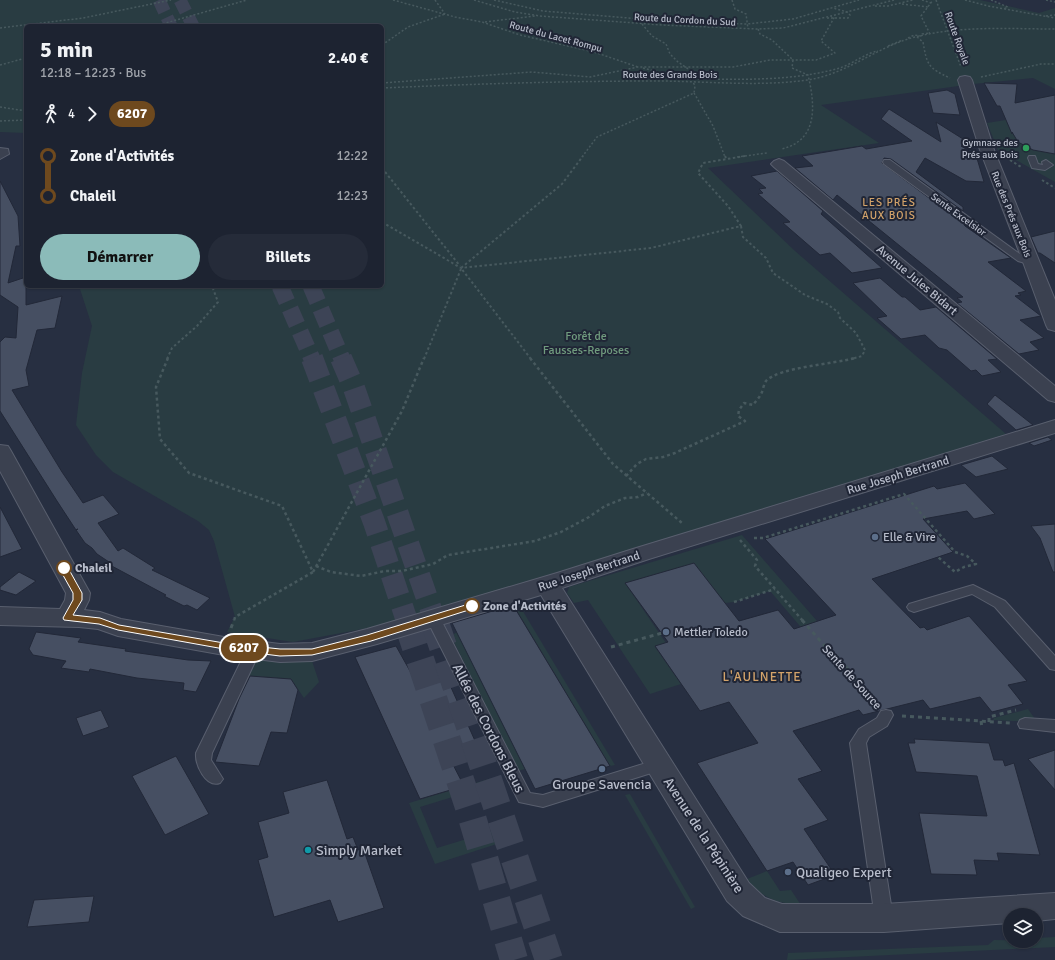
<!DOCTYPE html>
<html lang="fr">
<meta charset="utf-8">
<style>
:root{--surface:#1d2331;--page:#252b39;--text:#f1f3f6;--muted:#a0a4ab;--line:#3b404d;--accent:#8bbbb9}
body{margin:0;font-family:Signika,sans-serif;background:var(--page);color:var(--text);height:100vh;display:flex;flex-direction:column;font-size:15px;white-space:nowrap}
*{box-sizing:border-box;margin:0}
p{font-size:13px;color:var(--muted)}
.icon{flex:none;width:22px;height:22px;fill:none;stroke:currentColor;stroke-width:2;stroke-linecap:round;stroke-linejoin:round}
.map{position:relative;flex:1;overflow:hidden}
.panel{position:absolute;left:24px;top:24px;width:360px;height:264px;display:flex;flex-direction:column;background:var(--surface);border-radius:6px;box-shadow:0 1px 3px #0004,0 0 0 1px var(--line)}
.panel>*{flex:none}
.badge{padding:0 8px;border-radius:13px;font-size:14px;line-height:26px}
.buttons{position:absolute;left:1003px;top:908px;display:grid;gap:8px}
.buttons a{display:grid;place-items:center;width:40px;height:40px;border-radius:50%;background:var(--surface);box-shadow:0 1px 3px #0004,0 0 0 1px var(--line);font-size:20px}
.map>.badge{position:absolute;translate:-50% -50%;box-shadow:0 0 0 2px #fff}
.legs{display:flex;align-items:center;gap:6px;height:44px;padding:0 16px;font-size:13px}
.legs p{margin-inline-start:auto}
.headline{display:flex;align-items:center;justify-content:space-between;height:68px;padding:0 16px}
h1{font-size:22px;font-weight:800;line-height:30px}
.button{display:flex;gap:8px;margin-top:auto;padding:8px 16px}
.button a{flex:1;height:46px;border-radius:24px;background:var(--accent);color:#111;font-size:16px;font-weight:800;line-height:46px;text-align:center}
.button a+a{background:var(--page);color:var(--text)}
ul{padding:0 16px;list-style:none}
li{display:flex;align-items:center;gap:14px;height:40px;font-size:15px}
li i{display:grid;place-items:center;width:6px;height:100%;margin:0 5px;background:currentColor}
li i::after{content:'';width:10px;height:10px;margin:-5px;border:3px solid;border-radius:50%;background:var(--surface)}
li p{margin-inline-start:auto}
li:first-child i{background:linear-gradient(#0000 50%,currentColor 0)}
li:last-child i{background:linear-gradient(currentColor 50%,#0000 0)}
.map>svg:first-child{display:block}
.green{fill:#293c42}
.building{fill:#464f62;stroke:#222838}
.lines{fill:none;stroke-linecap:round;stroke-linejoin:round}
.motorway-tunnel-far3{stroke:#3d4456;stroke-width:13;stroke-dasharray:13 6;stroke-linecap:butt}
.motorway-tunnel-far2{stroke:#3d4456;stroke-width:17;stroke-dasharray:17 8;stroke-linecap:butt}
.motorway-tunnel-far1{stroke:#3d4456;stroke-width:22;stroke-dasharray:22 11;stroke-linecap:butt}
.motorway-tunnel{stroke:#3d4456;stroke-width:28;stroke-dasharray:28 14;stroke-linecap:butt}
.service-casing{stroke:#595f6e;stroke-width:2}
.minor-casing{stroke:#595f6e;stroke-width:2}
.path-far3{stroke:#47595e;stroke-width:1.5;stroke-dasharray:2 2;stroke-linecap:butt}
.path-far2{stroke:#47595e;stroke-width:2;stroke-dasharray:2.5 2.5;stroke-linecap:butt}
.path-far1{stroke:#47595e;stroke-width:2.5;stroke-dasharray:3 3;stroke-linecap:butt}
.path{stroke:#47595e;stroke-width:3;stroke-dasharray:4 4;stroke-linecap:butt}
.service{fill:#3b4150;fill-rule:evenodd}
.minor{fill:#3b4150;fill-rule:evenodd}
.line-1{fill:#6e491e;stroke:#fff}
.leisure-dot{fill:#2e9e5b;stroke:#202636;stroke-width:1.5}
.service-dot{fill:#5c6f8a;stroke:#202636;stroke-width:1.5}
.stop-1-dot{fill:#fff;stroke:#6e491e;stroke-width:2}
.culture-dot{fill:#0f9aa8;stroke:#202636;stroke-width:1.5}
.labels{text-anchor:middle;stroke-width:4;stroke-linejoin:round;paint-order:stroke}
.far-street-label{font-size:10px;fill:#b8bdcb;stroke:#202636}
.far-poi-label{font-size:10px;fill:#b8bdcb;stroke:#202636;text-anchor:end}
.far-neighbourhood-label{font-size:11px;letter-spacing:1px;fill:#d3a36a;stroke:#202636}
.street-label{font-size:12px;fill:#b8bdcb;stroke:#202636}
.park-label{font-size:12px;fill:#709b7e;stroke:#202636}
.poi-label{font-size:12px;fill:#b8bdcb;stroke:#202636;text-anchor:start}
.stop-label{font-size:12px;font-weight:bold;fill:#b8bdcb;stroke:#202636;text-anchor:start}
.neighbourhood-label{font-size:13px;letter-spacing:1px;fill:#d3a36a;stroke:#202636}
.near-street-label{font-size:14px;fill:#b8bdcb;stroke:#202636}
.near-poi-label{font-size:14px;fill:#b8bdcb;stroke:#202636;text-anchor:start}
</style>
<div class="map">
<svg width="1055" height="960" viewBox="0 0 1055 960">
<rect width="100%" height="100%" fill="#272f41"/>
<g class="green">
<path d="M0,0H980L1039,13L1055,8V89L1033,78L973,84L821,105L879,143L708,168L795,251L1006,434L813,495L379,626L293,642L227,632L235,617L214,541L209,530L198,521L113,472L96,455L76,425L82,373L92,326L79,286H382V26H26V133L0,132Z"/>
<path d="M1055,112V182L998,150L987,123Z"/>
<path d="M742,535L817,621L865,679L870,708L770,591L734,602L725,603L625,583L666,643L655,647L681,684L650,694L588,600L574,603L567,593L569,587Z"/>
<path d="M518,603L615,765L610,766L513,604Z"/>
<path d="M457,632L525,769L517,771L452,638L454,634Z"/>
<path d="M255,659L282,662L312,661L319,682L304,698L291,679L248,676Z"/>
<path d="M1028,709L1035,719L1055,720V723L993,720L994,718Z"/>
<path d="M492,778L495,784L420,807L437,848L506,827L512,839L435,864L409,803Z"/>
<path d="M630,794L695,907L691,909L625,795Z"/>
<path d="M767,871L780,891L791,890L801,905C776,903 763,899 747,879Z"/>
<path d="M1055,937V947L787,960L788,953L988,945L994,940L1036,941V938Z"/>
</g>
<g class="building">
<path d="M984,83L1017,84L1015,103L1055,95V154L1033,150L1018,142L1012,132V134L1000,106H997Z"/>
<path d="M947,90L955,94L960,115L933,113L928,93Z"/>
<path d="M889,109L941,142L936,122L971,144L961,146L976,155L984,182L966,181L925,158L916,172L963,207V211L891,159L884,158L882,163L964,224L965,226L1011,258L988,262L1026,291L1018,293L1021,295L1015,296L1041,316L1020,320L1044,338L1030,342L1039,350L1019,354L957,303L962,302L957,298L963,297L837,195L833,200L795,168L813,166L802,156L862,146L866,149L912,141L881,119Z"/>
<path d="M777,171L823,211L821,214L882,268L852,273L830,253L820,255L783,223L790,222L758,194L763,193L759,189L766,188L751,176Z"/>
<path d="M0,181L18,216L20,246H16L8,283L26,277V305L62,296L55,328L37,330L26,370L29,386L12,390L62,472L83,503L103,495L119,514L98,523L118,551L123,548L155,568L152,570L210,598L197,610L187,605L184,606L164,596L166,595L108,564L109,562L97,554L92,548L85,543L76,530L78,529L76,530L57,501L0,411V342L5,337L16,338L18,307L0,295Z"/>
<path d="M1055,231V263L1040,253H1038L1031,237Z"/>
<path d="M880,278L902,297H905L920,310L936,307L997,359L988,360L1001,372L982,376L976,370L971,371L947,350L939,348L925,335L901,339L877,318L887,316L853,283Z"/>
<path d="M995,395L1033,425L1016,430L987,404Z"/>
<path d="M1048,437L1052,440L1034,446L1029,443Z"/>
<path d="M992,456L1008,469L976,477L961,465Z"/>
<path d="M965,483L995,514L974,519L967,511L923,519L953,552L872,579L920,628L924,627L927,630L969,616L1027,681L1008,685L1023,704L992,712L980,697L930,709L923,700L863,715L859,710L793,731L822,771L798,779L828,820L804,829L835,875L808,885L793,862L767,871L697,763L758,743L729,702L700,711L655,646L668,642L625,583L694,563L739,621L778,610L794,629L836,615L765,539L934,486L937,489Z"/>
<path d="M0,507L22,549L0,557Z"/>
<path d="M1055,524V572H1053L1040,538L1031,526Z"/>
<path d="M19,572L36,581L16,595L0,590V587Z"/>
<path d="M513,605L610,766L535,789L452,623Z"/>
<path d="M36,632L81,638L78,642L126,649L125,651L188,660L211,661L196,692L183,690L184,683L137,678L90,669L89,672L61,668L66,661L33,655L29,649Z"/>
<path d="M396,646L415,680L445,674L476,743L446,751L464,786L420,799L355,657Z"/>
<path d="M250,676L291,679L298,690L287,733L271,732L259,766L215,762L239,699Z"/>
<path d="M101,710L109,727L83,736L76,718Z"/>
<path d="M914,739L989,743L994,760H1003L1005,766L1014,763L1040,855L997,853L999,861L974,860L977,875L931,874L919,813L987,816L977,776L916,772L908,743H915Z"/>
<path d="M1055,750V790L1028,759Z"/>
<path d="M176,756L209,814L165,835L132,776Z"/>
<path d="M327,780L347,839L353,837L358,850L363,848L384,908L338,922L330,900L274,917L258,860L268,857L258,822L289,813L283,792Z"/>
<path d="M94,896L89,922L27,927L34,900Z"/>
</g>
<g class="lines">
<g class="motorway-tunnel-far3">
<path d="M159,0L171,26"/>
<path d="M180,0L193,26"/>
</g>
<g class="motorway-tunnel-far2">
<path d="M280,286L312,359"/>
<path d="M311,286L342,359"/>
</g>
<g class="motorway-tunnel-far1">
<path d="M312,358L374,522L407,621"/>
<path d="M341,358L354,388L435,621"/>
</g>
<g class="motorway-tunnel">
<path d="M407,620L469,807L514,960"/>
<path d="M434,620L549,960"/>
</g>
<g class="service-casing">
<g id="service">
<path d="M0,148L8,149L9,154L0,159Z"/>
<path d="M1029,156H1035L1038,164L1043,165L1042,162L1046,160L1053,165L1045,170L1032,168L1028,158Z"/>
<path d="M884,160H890L1024,257L1035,260L1037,262L1032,265L1018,261L884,164L883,162Z"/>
<path d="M973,585L1005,601L1055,656V670L1050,669L995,607L972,594L914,612L909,610L907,607L909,604Z"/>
<path d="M433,613L438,615L440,618L530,793L543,795L659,759L664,761L667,765L664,769L543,807L519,802L426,618L428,615Z"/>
<path d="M254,644L259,646L261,649L212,753L211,760L223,779L220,783C206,788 195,765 196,753L247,649L249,646Z"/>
<path d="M886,710L891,711L893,715L887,726L869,737L866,743L893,918L890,923L884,925L878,923L875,918L850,743L859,729L877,718L881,711Z"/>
<path d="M1025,718L1055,720V732L1020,728L1018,724L1020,720Z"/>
</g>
</g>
<g class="minor-casing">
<g id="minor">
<path d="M965,76L970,77L972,80L994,150L1055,300V331L1048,329L1046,325L1023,262L980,150L958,80L960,77Z"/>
<path d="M779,159L784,161L1055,386V402L1048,400L774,167L771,164L774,161Z"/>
<path d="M1055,420V433L649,559L562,588L749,883L765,898L782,904H884L1055,893V919L1036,921V915H1010V923L884,932H780L743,916L727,901L541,595L377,644L312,661L280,662L224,655L118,636L98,629L79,627L0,625V607L60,609L65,600L66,593L0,471V445L8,446L11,451L90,593L89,600L84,610L100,612L121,619L224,637L280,644L312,643L367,629L557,573L633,549Z"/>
</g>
</g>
<g class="path-far3">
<path d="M393,0L455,17L482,22L520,35L594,52L638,67"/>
<path d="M435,0L445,14"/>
<path d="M474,0L515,12L540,16L662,25L758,29L783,28L894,0"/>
<path d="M494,0L543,11L678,22L747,24L793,19L859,0"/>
<path d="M732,0L735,9L746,14L748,29"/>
<path d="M922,0L931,3"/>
<path d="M936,0L961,67"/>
<path d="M965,0L988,6L1055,18"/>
<path d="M991,0L1008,7L1003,9"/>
<path d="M1046,0L1055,2"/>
<path d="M902,4L928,7"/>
<path d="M875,6H888L913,0"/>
<path d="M1046,16L1055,15"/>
<path d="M827,18H848L850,15L847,12L833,8"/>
<path d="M485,22L535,16"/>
<path d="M642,24L652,36L666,44L670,54L678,62L697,75L694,80"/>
<path d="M155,26L247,0"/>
<path d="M0,28L83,18L171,0"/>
<path d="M758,29L760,34L772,40L793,60L792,68L808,75C815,104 819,141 781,149"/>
<path d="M930,34L921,16L933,0"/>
<path d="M917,37L923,42C927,65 928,68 950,78"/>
<path d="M908,38L914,35L921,36L922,34L929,33"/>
<path d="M382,45L408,27L445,14"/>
<path d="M888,46L903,40"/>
<path d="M0,65L26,58"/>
<path d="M643,68L688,80"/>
<path d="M981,77L1041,64H1055"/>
<path d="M686,79C736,79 787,82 836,69C850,66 863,54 878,51"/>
<path d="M382,83L532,72L590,77L638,67H733L770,60H816L835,53L821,41L834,18L831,16"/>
<path d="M382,88C473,84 565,81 656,81C706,81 757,87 807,80C844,75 873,50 908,39C955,25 1007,29 1055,29"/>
<path d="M694,93L713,126L725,157"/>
<path d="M0,107L26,111"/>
<path d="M0,121L26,120"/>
<path d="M582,157L597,137L694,93L695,86L693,82"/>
<path d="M737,157L767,153"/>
</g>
<g class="path-far2">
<path d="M725,156L726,158"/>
<path d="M1010,160L1021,167"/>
<path d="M382,168L460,266"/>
<path d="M1042,180L1055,188"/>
<path d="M382,222L461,268L651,248L741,226L728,206L698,173L703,163L745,156"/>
<path d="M741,226L743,237L766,258L773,273L805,295L827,304L838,312L840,318L856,333L865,350L862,356L851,359"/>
<path d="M167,359L172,348L197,326L218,302L212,286"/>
<path d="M424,359L461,269"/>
<path d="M531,359L461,268L562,184L583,156"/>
</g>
<g class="path-far1">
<path d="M168,358L156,387L160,439L189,473L282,506L313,572L235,617L234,621"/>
<path d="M530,358L613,464L682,523"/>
<path d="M626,476L637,464L646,459L663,457L675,453L745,421L738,416L739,410L744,403L753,405C756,401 760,397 762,392C763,389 764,384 766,381C779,367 835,364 855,358"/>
<path d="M754,538H763L904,494L955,552L967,556L976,564L964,567L955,572L938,557"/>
<path d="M740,540L757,560L755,566L803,621"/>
<path d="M316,566L331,572L361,576L385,571H402L433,564L448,555L535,541L561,532L589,517L605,506L625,498L638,497L647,493"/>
<path d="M313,572L402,411L424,358"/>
<path d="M734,602L775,589"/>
</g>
<g class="path">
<path d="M802,620L830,652L838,657L876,704"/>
<path d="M231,628L234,620"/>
<path d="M611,647L666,632"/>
<path d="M902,716L1011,723"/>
<path d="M981,721L982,728"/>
<path d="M989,722V717L1016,710"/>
</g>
<use href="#service" class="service"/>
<use href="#minor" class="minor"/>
</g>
<path class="line-1" d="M64,565L67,566L82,593V600L73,615L100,618L119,625L224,643L280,649H312L367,635L472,603L476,606L475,608L371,641L312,655L280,656L224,649L118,630L99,624L64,620L63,618L73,600V593L59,568Z"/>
<circle class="leisure-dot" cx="1026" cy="148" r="4"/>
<g class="service-dot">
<circle cx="875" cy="537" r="4"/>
<circle cx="666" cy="632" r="4"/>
<circle cx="602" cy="769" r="4"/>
<circle cx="788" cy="872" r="4"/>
</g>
<g class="stop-1-dot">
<circle cx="64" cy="568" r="7"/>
<circle cx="472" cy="606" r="7"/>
</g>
<circle class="culture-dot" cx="308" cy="850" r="4"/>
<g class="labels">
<g class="far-street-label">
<text transform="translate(685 19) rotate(3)" y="4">Route du Cordon du Sud</text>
<text transform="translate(556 36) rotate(15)" y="4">Route du Lacet Rompu</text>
<text transform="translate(958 38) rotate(70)" y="4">Route Royale</text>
<text x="670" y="78">Route des Grands Bois</text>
<text transform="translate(959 214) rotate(36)" y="4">Sente Excelsior</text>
<text transform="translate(1012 214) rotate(68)" y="4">Rue des Prés aux Bois</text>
</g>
<g class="far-poi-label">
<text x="1018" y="146">Gymnase des<tspan x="1018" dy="12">Prés aux Bois</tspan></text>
</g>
<g class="far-neighbourhood-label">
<text x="889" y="206">LES PRÉS<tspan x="889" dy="13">AUX BOIS</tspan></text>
</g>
<g class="street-label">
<text transform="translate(917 280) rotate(40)" y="4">Avenue Jules Bidart</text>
<text transform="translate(898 475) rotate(-17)" y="4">Rue Joseph Bertrand</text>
<text transform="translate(589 571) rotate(-18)" y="4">Rue Joseph Bertrand</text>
<text transform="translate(852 677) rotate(48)" y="4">Sente de Source</text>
</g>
<g class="park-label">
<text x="586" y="340">Forêt de<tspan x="586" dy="14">Fausses-Reposes</tspan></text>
</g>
<g class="poi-label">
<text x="883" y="541">Elle &amp; Vire</text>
<text x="674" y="636">Mettler Toledo</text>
</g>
<g class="stop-label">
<text x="75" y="572">Chaleil</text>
<text x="483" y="610">Zone d'Activités</text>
</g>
<g class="neighbourhood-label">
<text x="762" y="681">L'AULNETTE</text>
</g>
<g class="near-street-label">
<text transform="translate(489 728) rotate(63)" y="5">Allée des Cordons Bleus</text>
<text transform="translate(704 835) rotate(57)" y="5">Avenue de la Pépinière</text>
</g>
<g class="near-poi-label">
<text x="602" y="789" text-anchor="middle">Groupe Savencia</text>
<text x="316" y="855">Simply Market</text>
<text x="796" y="877">Qualigeo Expert</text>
</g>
</g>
</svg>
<div class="buttons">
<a><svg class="icon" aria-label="layers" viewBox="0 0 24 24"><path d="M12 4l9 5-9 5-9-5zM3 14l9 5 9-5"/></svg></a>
</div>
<b class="badge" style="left:244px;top:648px;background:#6e491e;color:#fff">6207</b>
<section class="panel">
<div class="headline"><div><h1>5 min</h1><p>12:18 – 12:23 · Bus</p></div><b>2.40 €</b></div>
<div class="legs"><svg class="icon" aria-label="walk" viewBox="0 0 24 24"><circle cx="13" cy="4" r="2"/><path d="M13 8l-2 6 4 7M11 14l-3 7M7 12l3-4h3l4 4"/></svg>4<svg class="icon" aria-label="forward" viewBox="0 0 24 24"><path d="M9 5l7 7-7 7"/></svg><b class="badge" style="background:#6e491e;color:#fff">6207</b></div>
<ul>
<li><i style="color:#6e491e"></i><b>Zone d'Activités</b><p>12:22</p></li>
<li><i style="color:#6e491e"></i><b>Chaleil</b><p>12:23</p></li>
</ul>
<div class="button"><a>Démarrer</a><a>Billets</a></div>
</section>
</div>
